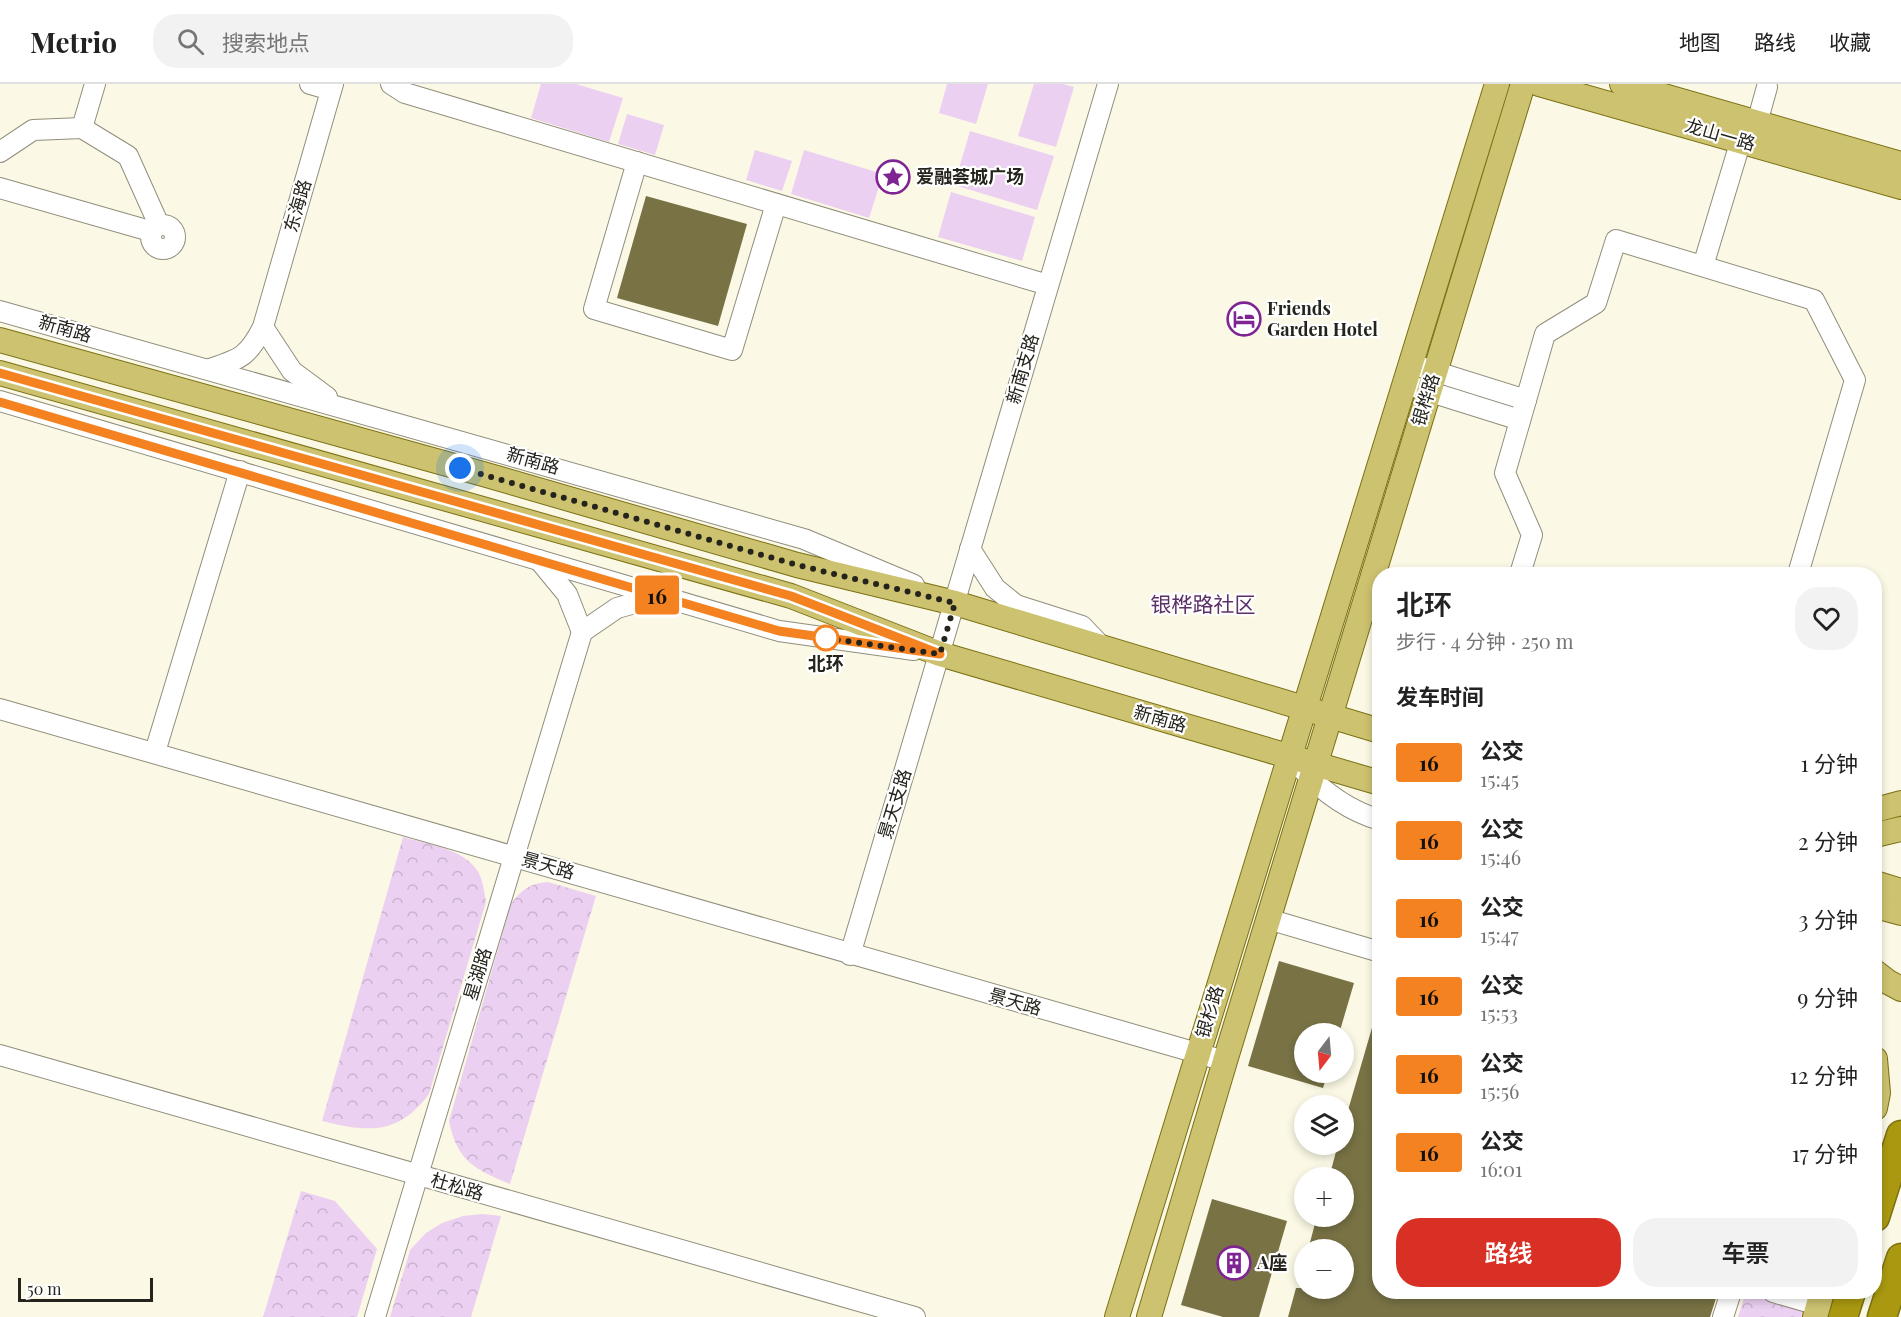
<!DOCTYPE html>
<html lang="zh">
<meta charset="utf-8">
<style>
:root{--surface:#fff;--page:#f2f2f2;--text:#222;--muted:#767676;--line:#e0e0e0;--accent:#d93025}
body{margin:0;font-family:"Playfair Display","Noto Sans SC",serif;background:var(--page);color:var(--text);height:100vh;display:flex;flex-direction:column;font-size:22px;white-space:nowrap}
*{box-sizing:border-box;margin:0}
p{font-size:20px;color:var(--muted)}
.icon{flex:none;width:33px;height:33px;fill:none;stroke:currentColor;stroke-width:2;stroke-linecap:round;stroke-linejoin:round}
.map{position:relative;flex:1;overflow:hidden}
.panel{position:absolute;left:1372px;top:483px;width:510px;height:732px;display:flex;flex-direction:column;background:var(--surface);border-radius:24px;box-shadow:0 3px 9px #0003}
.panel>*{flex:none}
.badge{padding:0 12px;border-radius:4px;font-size:21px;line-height:39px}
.needle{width:39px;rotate:196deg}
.controls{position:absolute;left:1294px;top:939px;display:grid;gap:12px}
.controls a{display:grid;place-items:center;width:60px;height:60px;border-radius:50%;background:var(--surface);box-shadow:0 3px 9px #0003;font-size:30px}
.scale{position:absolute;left:18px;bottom:15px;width:135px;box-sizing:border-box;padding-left:6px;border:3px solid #24231c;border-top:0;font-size:16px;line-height:21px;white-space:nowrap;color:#24231c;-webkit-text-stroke:4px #fff;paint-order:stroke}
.you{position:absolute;width:30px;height:30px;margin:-15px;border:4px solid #fff;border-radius:50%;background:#1a73e8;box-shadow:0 0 0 9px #1a73e833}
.map>.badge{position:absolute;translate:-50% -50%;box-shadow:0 0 0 3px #fff}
h2{padding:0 24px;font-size:22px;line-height:54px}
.round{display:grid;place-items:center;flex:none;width:63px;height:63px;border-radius:24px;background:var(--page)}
.headline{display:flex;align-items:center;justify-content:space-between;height:102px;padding:0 24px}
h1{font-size:28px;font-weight:600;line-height:45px}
.primary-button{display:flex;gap:12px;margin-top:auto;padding:12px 24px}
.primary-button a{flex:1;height:69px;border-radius:24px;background:var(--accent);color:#fff;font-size:24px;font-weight:600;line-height:69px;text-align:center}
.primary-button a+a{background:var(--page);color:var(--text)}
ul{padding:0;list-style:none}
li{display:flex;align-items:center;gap:18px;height:78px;padding:0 24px}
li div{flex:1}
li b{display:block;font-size:22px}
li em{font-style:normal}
li .badge{min-width:66px;font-weight:700;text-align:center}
header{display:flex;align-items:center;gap:36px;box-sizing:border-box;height:84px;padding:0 30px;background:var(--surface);border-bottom:2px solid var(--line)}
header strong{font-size:28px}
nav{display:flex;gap:33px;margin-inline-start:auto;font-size:21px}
.search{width:420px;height:54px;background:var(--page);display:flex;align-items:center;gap:15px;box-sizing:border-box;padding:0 21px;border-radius:24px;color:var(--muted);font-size:22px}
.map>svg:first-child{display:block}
.grass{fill:#ebd0f2}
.park{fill:url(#park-crowns)}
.building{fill:#787245}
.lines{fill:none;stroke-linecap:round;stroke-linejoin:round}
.minor-casing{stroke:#918e7c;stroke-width:22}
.major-casing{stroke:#7b7014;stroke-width:26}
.highway-casing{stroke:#7b7014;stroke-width:31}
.minor{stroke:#fff;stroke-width:20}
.major{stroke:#ccc270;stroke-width:24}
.highway{stroke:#aa9910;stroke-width:28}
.line-casing{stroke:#fff;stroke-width:14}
.line{stroke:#f58220;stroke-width:9}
.walk{stroke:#24231c;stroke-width:6;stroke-dasharray:0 10.8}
.stop-dot{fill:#fff;stroke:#f58220;stroke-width:3}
.labels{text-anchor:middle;stroke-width:4.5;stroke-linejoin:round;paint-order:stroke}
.street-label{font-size:18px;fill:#24231c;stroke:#fff}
.poi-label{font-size:18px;font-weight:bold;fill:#24231c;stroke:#fff;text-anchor:start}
.stop-label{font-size:18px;font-weight:bold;fill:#24231c;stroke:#fff}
.quarter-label{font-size:21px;fill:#5c3167;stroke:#fff}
</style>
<header>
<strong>Metrio</strong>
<div class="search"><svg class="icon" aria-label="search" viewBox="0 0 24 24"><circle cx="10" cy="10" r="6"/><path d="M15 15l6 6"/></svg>搜索地点</div>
<nav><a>地图</a><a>路线</a><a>收藏</a></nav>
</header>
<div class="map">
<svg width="1901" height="1233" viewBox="0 0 1901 1233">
<defs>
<pattern id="park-crowns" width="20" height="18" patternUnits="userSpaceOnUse" patternTransform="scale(1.5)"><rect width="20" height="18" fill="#ebd0f2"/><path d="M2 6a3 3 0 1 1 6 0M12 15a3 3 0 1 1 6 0" fill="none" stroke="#c9b2cf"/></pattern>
</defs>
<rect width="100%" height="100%" fill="#fbf9e5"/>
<g class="grass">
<path d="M541,0H576L623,14L609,58L531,34Z"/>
<path d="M947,0H988L976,40L939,29Z"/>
<path d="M1034,0H1063L1074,3L1056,63L1018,52Z"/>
<path d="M627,30L664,41L655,71L618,60Z"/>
<path d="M970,47L1054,72L1037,126L954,101Z"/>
<path d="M755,66L792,77L782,107L746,96Z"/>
<path d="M804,66L883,90L869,134L791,110Z"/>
<path d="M951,108L1035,133L1022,177L938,153Z"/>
</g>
<g class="park">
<path d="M403,753C426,760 462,764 477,786C483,795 484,807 486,818L429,1010C398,1052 367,1048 322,1037Z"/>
<path d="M548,798L596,812L510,1100C474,1085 457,1077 449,1037L511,820C521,806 530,799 548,798Z"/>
<path d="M301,1107L335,1117L377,1165L357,1233H263Z"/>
<path d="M482,1130L501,1132L471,1233H390L410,1166L426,1149L442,1139L463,1132Z"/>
<path d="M1746,1208H1813L1805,1233H1738Z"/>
</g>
<g class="building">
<path d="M646,112L747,140L718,242L617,214Z"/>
<path d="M1279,877L1354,899L1339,950H1305V988H1328L1323,1004L1248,982Z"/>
<path d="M1376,930L1380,931V1208H1718L1710,1233H1288L1296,1204H1344V1166H1308L1317,1132H1344V1094H1329L1338,1060H1344V1040Z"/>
<path d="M1212,1115L1287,1137L1259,1233H1223L1181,1221Z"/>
</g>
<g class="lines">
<g class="minor-casing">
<g id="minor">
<path d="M310,0L331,6"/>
<path d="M391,0L405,9L1048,201"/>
<path d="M1757,39L1767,3"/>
<path d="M82,44L95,0"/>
<path d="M0,68L33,46L82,44L128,72L159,141"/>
<path d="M637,78L594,225L732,266L776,120"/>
<path d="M0,104L150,147"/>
<circle cx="163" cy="153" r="12"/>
<path d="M1703,182L1741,56"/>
<path d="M0,227L804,455L914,501"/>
<path d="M263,243L292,287L327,313"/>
<path d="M1411,280L1526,316"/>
<path d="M210,285C240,275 248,273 263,243L333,0"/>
<path d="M1405,300L1520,336"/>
<path d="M0,317L779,547L914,566"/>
<path d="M970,465L995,504L1016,521L1082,542L1102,563"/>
<path d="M539,476L567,510L582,548"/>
<path d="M1520,490L1532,451L1505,389L1545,250L1596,219L1616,156L1814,216L1855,296L1798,490"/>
<path d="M582,548L617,524L660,512"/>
<path d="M0,625L1225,977"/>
<path d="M155,668L240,387"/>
<path d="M1302,685C1323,708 1350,727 1380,736"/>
<path d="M1268,835L1380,868"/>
<path d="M850,871L1108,0"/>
<path d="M0,971L915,1233"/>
<path d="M1773,1208L1818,1221"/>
<path d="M375,1233L582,548"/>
<path d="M1723,1233L1731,1208"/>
</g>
</g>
<g class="major-casing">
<g id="major">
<path d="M1539,0L1901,103"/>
<path d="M1622,0L1901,80"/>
<path d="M0,256L483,390L797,481L955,519L1380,647"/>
<path d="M0,289L791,512L940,570L1380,699"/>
<path d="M1875,726L1901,719"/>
<path d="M1875,751L1901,745"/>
<path d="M1875,799L1901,807"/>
<path d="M1875,822L1901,829"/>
<path d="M1875,888L1888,898L1901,905"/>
<path d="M1875,975L1878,1009L1875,1024"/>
<path d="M1117,1233L1497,0"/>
<path d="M1149,1233L1225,977L1523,0"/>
<path d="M1815,1233L1822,1208"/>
</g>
</g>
<g class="highway-casing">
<g id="highway">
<path d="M1875,1133L1901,1051"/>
<path d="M1843,1233L1851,1208"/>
<path d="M1882,1233L1901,1174"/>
</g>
</g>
<use href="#minor" class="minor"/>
<use href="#major" class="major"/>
<use href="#highway" class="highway"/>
</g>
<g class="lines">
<g class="line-casing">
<path id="line" d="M0,289L791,512L940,570L779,547L0,318"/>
</g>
<use href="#line" class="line"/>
<path class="walk" d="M460,384L797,481L955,519L940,570L826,554"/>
</g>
<defs>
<g id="sight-ring" transform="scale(1.725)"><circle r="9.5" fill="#fff" stroke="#7f2593" stroke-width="1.5"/><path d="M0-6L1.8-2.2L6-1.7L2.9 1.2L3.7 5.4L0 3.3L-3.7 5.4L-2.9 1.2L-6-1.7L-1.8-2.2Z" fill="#7f2593"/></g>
<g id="hotel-ring" transform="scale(1.725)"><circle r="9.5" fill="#fff" stroke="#7f2593" stroke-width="1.5"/><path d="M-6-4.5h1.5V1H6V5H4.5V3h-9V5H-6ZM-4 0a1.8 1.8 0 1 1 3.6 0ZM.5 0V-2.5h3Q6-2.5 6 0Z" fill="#7f2593"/></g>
<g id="building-ring" transform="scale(1.725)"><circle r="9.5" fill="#fff" stroke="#7f2593" stroke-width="1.5"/><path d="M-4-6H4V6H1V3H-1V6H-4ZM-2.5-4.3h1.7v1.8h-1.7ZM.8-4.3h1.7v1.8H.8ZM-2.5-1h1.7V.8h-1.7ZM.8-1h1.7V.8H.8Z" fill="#7f2593"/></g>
</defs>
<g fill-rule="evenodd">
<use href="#sight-ring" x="893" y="93"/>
<use href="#hotel-ring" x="1244" y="235"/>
<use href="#building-ring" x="1234" y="1179"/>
</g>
<circle class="stop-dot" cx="826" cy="554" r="12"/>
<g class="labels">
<g class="street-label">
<text transform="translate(1720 51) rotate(16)" y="6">龙山一路</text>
<text transform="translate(298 122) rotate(-74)" y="6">东海路</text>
<text transform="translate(65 245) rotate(16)" y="6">新南路</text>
<text transform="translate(1023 285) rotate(-74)" y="6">新南支路</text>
<text transform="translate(1426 316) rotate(-73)" y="6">银桦路</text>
<text transform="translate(533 377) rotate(16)" y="6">新南路</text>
<text transform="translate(1160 635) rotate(16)" y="6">新南路</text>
<text transform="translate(895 720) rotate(-73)" y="6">景天支路</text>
<text transform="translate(548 782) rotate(16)" y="6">景天路</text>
<text transform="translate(478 890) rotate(-73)" y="6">星湖路</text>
<text transform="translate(1015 918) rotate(16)" y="6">景天路</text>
<text transform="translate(1210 928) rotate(-73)" y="6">银杉路</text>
<text transform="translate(457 1103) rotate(16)" y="6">杜松路</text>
</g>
<g class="poi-label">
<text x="916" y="99">爱融荟城广场</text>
<text x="1267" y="231">Friends<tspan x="1267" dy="21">Garden Hotel</tspan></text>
<text x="1257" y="1185">A座</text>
</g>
<g class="stop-label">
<text x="826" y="586">北环</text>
</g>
<g class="quarter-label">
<text x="1203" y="528">银桦路社区</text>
</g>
</g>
</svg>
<div class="controls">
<a><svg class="needle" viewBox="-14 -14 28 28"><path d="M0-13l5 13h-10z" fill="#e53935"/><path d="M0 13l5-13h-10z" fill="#767676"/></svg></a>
<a><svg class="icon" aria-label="layers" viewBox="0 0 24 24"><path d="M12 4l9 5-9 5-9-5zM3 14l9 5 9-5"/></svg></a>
<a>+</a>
<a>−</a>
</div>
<div class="scale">50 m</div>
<div class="you" style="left:460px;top:384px"></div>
<b class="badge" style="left:657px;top:511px;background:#f58220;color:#111">16</b>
<section class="panel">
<div class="headline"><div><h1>北环</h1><p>步行 · 4 分钟 · 250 m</p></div><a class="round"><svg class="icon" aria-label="heart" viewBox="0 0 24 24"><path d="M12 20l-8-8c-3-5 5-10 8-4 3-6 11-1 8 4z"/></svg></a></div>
<h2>发车时间</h2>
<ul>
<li><span class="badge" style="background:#f58220;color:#111">16</span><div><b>公交</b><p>15:45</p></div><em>1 分钟</em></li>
<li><span class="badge" style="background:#f58220;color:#111">16</span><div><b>公交</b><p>15:46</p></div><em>2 分钟</em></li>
<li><span class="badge" style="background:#f58220;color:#111">16</span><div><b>公交</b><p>15:47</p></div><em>3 分钟</em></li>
<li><span class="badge" style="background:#f58220;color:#111">16</span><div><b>公交</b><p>15:53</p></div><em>9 分钟</em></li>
<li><span class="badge" style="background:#f58220;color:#111">16</span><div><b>公交</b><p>15:56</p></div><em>12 分钟</em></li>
<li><span class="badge" style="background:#f58220;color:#111">16</span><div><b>公交</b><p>16:01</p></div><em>17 分钟</em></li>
</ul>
<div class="primary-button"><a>路线</a><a>车票</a></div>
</section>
</div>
